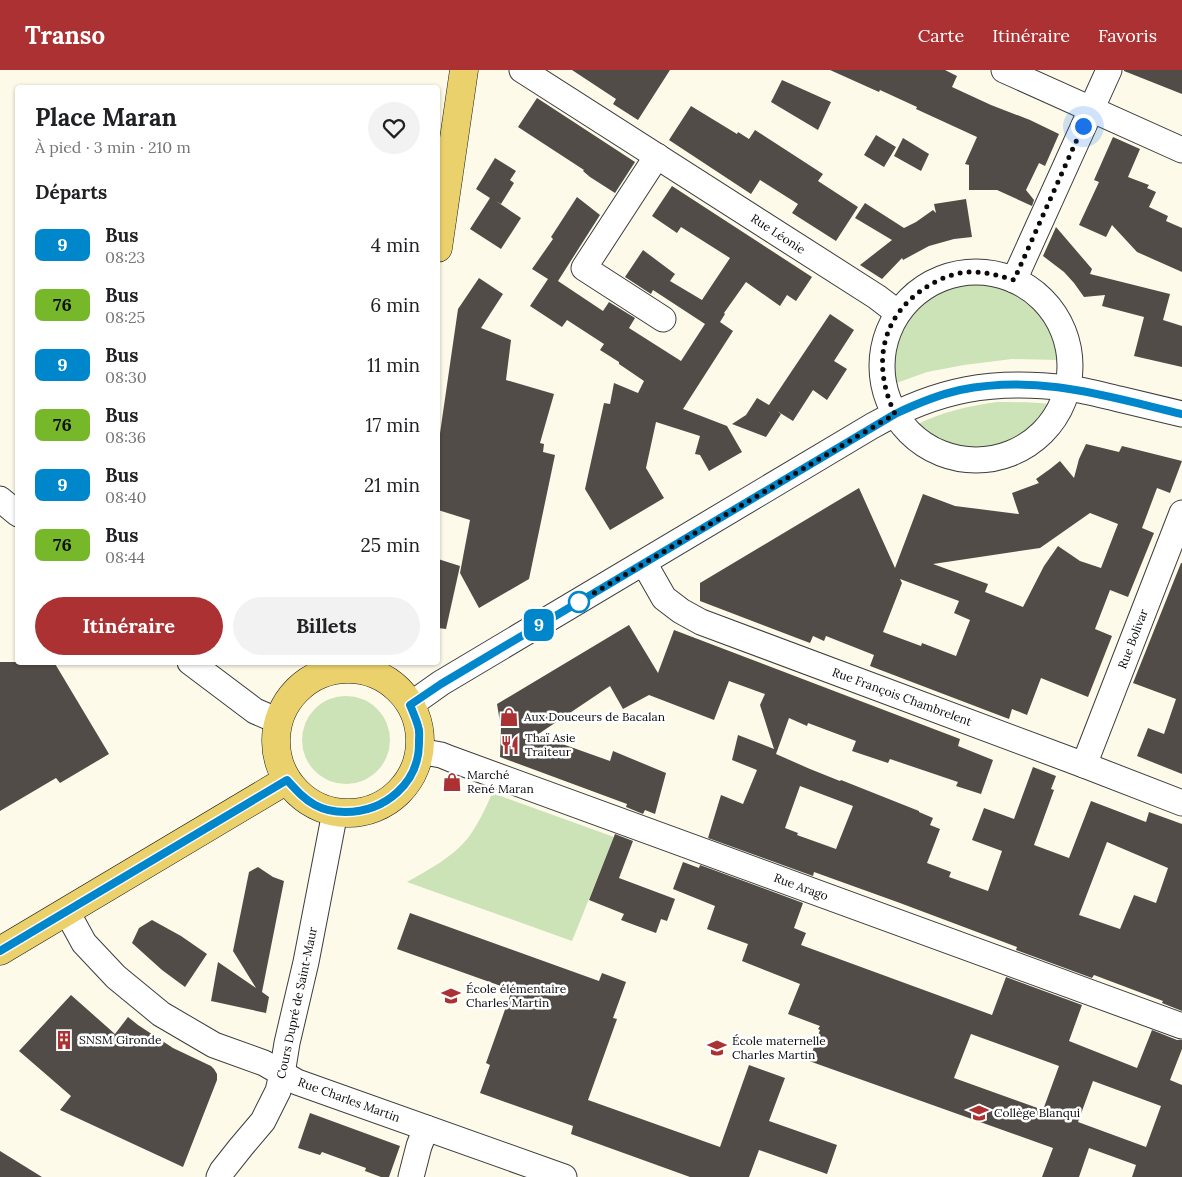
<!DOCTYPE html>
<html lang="fr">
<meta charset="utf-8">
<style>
:root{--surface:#fff;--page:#f2f2f2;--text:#202124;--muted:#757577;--accent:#ab3132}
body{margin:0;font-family:Lora,serif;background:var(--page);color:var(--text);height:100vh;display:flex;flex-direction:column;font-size:19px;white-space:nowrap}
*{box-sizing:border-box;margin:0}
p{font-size:16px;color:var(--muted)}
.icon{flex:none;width:28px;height:28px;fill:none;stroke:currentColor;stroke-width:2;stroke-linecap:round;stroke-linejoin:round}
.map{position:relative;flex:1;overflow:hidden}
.drawer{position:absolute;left:15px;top:15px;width:425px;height:580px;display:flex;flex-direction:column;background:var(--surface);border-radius:5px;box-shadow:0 1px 4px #0004}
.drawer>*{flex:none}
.badge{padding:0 10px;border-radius:8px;font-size:18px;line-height:32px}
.you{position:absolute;width:25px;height:25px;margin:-12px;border:4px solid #fff;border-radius:50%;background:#1a73e8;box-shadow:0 0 0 8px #1a73e833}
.map>.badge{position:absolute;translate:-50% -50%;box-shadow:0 0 0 2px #fff}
h2{padding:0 20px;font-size:19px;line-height:45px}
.round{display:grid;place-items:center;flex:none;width:52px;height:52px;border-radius:26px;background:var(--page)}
.summary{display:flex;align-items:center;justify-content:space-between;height:85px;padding:0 20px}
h1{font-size:24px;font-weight:800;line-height:38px}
.primary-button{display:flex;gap:10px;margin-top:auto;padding:10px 20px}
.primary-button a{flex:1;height:58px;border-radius:30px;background:var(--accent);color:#fff;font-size:20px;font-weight:800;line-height:58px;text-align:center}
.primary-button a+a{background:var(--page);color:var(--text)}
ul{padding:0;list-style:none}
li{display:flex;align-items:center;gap:15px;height:60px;padding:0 20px}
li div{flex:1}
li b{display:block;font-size:19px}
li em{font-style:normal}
li .badge{min-width:55px;font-weight:700;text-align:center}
header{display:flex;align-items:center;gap:30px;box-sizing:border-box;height:70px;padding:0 25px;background:var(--accent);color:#fff}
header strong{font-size:24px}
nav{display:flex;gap:28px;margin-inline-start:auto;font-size:18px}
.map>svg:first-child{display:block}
.green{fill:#cce3b7}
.building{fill:#524c48;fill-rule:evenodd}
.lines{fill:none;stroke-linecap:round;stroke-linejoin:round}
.minor-casing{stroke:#3d3d3d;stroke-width:27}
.major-casing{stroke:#1b1b1b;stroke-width:29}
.minor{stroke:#fff;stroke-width:25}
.major{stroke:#ebd16c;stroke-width:28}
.line-casing{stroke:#fff;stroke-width:11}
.line{stroke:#0086cb;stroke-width:8}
.walk{stroke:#0a0a0a;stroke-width:5;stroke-dasharray:0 9}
.stop-dot{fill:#fff;stroke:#0086cb;stroke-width:2.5}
.labels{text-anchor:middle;stroke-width:5;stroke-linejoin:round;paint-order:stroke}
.street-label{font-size:12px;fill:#0a0a0a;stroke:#fff}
.poi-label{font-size:12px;fill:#0a0a0a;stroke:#fff;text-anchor:start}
</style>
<header>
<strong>Transo</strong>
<nav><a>Carte</a><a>Itinéraire</a><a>Favoris</a></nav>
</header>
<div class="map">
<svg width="1182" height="1107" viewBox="0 0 1182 1107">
<rect width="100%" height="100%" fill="#fdfae9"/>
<g class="green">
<path d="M989,210C995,211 1003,211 1008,213C1032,223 1050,249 1057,274C1058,279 1058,284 1058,290L1012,289L964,295L927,302L891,315C891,302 889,288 891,276C892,269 895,264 898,258C914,222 953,213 989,210Z"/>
<path d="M997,332C1016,332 1035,332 1055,335C1061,369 980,381 957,376C942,373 928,364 916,355C941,342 969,336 997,332Z"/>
<circle cx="346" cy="670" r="44"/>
<path d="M492,723L614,767L572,871L407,812C428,800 453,787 468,768C478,754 486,738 492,723Z"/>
</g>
<g class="building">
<path d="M572,0H670L638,50L613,34L616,29Z"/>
<path d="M830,0H945L957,6L952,17L991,35L1030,50L1059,64L1045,96L1039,93L1026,120L1034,130L1032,136L997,120H969V95L965,94L977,67L916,39L917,37L880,20L879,22Z"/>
<path d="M1124,0H1182V24L1124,1Z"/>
<path d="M782,10L831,32L818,60L771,32Z"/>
<path d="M537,28L635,92L615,123L590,107L583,101L584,100L518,57Z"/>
<path d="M691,36L737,64L738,62L749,69L755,60L823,104L818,111L858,137L836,171L792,143L798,134L760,110L751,124L669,70Z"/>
<path d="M876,65L896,77L884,97L864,85Z"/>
<path d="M1113,67L1140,79L1128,107L1149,115L1147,118L1156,122L1149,137L1168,146L1166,151L1182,158V202L1137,182L1112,155L1106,167L1079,155L1099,112L1094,110Z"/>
<path d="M903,68L929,84L921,101L894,86Z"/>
<path d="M495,88L516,101L510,110L514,113L501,134L496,131L521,148L501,179L470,159L490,128L476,119Z"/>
<path d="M672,116L812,207L796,231L787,225L780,236L746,212L724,243L725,244L720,252L733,261L683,339L727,356L742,382L709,401L700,385L695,384L700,366L656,352L646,398L664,428L610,460L585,419L604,333L610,334L614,313L638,323L644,311L619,294V292L600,280L604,274L567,250L562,257L530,236L548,209L532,199L553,169L551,167L577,127L600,145L558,211L603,241L609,232L635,248L629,258L681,291L705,254L653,220L651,224L625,207L643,180L675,204L670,211L702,230L730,188L681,157L677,163L652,146Z"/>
<path d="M966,129L972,167L954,169L929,176L903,190L902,188L882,209L860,195L892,170L855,148L865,133L904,158L916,152L933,140L936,143L934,134Z"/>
<path d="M1056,157L1092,199L1090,204L1170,224L1163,250L1182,256V297L1134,286L1144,247L1102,236L1105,225L1084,227L1074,213L1064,202L1043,186Z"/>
<path d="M479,208L503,224L481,258L511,270L506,310L554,324L540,373L544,374L543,382L555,385L529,509L479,538L460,503L470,450L438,440V377L458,239Z"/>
<path d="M830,244L854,260L834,291L847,299L827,330L813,320L793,351L777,341L781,344L766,367L732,354L746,345L757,328L769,335Z"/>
<path d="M1086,374L1119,382L1122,376L1182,391L1170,423L1157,418L1142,458L1154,463L1128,527L1110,520L1095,559L1112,566L1088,627L1041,608L1027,645L1012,639L1009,649L870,596L874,585L826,566L824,571L813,566L810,573L700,531V513L859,418L895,498L923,424L955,436L1019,444L1012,423L1039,413L1036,409L1050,399L1060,391L1074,408L1079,389ZM1090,443L1118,454L1101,498L1080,491L1058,476L1044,496L1023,537L985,522L988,514L933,494L1040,478ZM900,509L959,531L954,543L970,550L956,586L922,573L921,576L883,562L902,513Z"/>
<path d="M438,489L460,496L446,559L438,558Z"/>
<path d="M1181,493H1182V704L1137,686L1148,658L1164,664L1176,629L1133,613Z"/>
<path d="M629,555L658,603L674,560L960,669L958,676L993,690L981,724L956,716L958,712L890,689L888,693L852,681L856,671L808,653L807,656L789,648L776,684L810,699L840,711L841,710L919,741V742L933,748L930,755L940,759L927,793L951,802L949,807L988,821L1002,781L972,770L984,738L1014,749L1033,697L1056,706L1051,719L1054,720L1034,775L1069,788L1091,731L1146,752L1149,742L1182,754V941L1162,933L1163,931L1094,905L1092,908L1016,880L1017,877L900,833L814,802L813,806L708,768L721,725L743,734L757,700L732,690L738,665L774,679L760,635L765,624L729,611L714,650L649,625L623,639L610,616L537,665L610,691L613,681L666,703L655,744L645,740L643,744L626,737L627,734L500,687L501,658L497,634ZM800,716L853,736L836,779L797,765L798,763L785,758ZM1107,772L1168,798L1156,833L1134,825L1120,859L1079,845Z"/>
<path d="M0,592H54L109,684L60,713L56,708L0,741Z"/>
<path d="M615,764L633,771L619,808L675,829L667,851L661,849L656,863L621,850L624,844L589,830Z"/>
<path d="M683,792L699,798L700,795L803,833L794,858L806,863L801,875L992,945L1006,907L1082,935L1069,971L1137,998L1152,960L1177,970H1182V979L1170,1010L1182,1015V1107H1132L1136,1095L1089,1078L1079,1107H1042L1053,1078L809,991L820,960L818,959L820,956L788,944L800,914L742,891L748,874L707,859L715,836L673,819ZM971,964L1059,996L1043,1040L954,1008ZM1093,1011L1161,1036L1146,1077L1078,1052Z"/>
<path d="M258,797L273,807L284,811L262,922L269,927L266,943L211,931L218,892L256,918L233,881L249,802Z"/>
<path d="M410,843L599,911L602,903L626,912L613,948L617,949L588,1030L720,1077L749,995L785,1008L769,1051L837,1075L827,1104L759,1080L749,1107H690L571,1064L573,1056L480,1023L490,995L486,993L512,920L397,879Z"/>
<path d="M152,850L181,866L207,884L185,917L162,900L132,873L139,858Z"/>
<path d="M71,925L115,964L128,947L138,955L173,978L211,996L214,999L217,1004V1010L183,1097L60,1040L71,1026L19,981Z"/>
<path d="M310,1043L400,1076L389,1107H381L365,1101L366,1098L322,1082L320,1085L298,1078Z"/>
<path d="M0,1081L42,1107H0Z"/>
</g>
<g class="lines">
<g class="minor-casing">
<g id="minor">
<path d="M522,0L877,227L898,243"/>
<path d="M1004,0L1182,80"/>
<path d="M657,86L584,198L663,249"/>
<circle cx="976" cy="296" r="94"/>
<path d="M1014,210L1109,0"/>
<path d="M0,429L18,444"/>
<path d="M644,493L664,528L681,541L701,552L1084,695L1182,733"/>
<path d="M190,592L255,641L278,651"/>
<path d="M410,635L441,613L872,356C938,319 992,309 1067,318C1084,320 1102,325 1119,329C1140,334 1161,339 1182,344"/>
<path d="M419,681L441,685L451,689L1182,956"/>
<path d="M1084,695L1182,443"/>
<path d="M67,842L84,873L116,907L161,944L214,975L264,993L297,1012L564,1107"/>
<path d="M219,1107L222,1101L241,1077L263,1051L278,1021L282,1004L287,973L306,892L335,742"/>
<path d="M411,1107L419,1076L426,1058"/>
</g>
</g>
<g class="major-casing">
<g id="major">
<path d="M438,178L464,0"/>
<circle cx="348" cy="671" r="72"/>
<path d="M0,881L287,710"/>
</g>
</g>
<use href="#minor" class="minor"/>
<use href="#major" class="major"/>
</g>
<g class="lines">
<g class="line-casing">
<path id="line" d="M0,881L287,710C296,720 304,729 315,735C324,740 335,742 345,742C385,742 420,713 419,671C419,666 420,661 418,656C416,649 413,642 410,635L441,614L895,344C916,334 937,325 960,320C1039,304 1106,326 1182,344"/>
</g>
<use href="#line" class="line"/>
<path class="walk" d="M579,532L895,344C873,298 879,250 922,220C936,210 954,202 972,202C987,202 1000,206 1014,210L1083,56"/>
</g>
<defs>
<g id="shop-bare" transform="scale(1.5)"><path d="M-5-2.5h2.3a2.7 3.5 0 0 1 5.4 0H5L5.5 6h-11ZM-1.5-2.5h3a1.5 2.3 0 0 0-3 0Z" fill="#ab3132" stroke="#fff" stroke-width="2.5" paint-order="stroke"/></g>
<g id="restaurant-bare" transform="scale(1.5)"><path d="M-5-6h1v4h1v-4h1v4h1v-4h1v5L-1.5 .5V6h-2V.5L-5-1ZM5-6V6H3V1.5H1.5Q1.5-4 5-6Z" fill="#ab3132" stroke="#fff" stroke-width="2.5" paint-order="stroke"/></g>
<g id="school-bare" transform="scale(1.5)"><path d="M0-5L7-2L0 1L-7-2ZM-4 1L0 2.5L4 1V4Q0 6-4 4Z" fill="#ab3132" stroke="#fff" stroke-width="2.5" paint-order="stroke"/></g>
<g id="building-bare" transform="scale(1.5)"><path d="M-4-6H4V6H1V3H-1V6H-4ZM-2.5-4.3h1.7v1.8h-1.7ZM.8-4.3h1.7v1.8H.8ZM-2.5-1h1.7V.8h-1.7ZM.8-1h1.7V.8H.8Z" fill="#ab3132" stroke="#fff" stroke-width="2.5" paint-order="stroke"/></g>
</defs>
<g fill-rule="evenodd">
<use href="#shop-bare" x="509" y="647"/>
<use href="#restaurant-bare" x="510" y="675"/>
<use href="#shop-bare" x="452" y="712"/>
<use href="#school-bare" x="451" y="926"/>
<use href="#building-bare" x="64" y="970"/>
<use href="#school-bare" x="717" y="978"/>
<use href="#school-bare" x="979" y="1043"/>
</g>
<circle class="stop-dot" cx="579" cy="532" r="10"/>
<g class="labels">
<g class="street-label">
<text transform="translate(778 164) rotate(33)" y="4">Rue Léonie</text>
<text transform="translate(1133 569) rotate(-69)" y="4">Rue Bolivar</text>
<text transform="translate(902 627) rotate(20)" y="4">Rue François Chambrelent</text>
<text transform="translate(801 817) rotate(20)" y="4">Rue Arago</text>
<text transform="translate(297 933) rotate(-78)" y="4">Cours Dupré de Saint-Maur</text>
<text transform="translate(349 1030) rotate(20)" y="4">Rue Charles Martin</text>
</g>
<g class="poi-label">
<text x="524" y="651">Aux Douceurs de Bacalan</text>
<text x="525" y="672">Thaï Asie<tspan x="525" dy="14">Traiteur</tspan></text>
<text x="467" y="709">Marché<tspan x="467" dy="14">René Maran</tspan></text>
<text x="466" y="923">École élémentaire<tspan x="466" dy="14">Charles Martin</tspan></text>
<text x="79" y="974">SNSM Gironde</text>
<text x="732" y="975">École maternelle<tspan x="732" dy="14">Charles Martin</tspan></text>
<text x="994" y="1047">Collège Blanqui</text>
</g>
</g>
</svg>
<div class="you" style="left:1083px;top:56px"></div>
<b class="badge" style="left:539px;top:555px;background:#0086cb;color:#fff">9</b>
<section class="drawer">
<div class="summary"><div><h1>Place Maran</h1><p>À pied · 3 min · 210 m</p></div><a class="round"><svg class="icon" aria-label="heart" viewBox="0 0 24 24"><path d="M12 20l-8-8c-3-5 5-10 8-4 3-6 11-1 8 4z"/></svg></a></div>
<h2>Départs</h2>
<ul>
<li><span class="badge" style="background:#0086cb;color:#fff">9</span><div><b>Bus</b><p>08:23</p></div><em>4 min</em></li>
<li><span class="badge" style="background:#76b82a;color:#111">76</span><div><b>Bus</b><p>08:25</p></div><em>6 min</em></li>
<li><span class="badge" style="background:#0086cb;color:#fff">9</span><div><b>Bus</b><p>08:30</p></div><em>11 min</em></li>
<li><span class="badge" style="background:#76b82a;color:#111">76</span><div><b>Bus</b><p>08:36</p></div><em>17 min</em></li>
<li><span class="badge" style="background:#0086cb;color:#fff">9</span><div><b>Bus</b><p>08:40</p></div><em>21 min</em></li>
<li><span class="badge" style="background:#76b82a;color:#111">76</span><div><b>Bus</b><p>08:44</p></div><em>25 min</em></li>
</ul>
<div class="primary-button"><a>Itinéraire</a><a>Billets</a></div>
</section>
</div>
